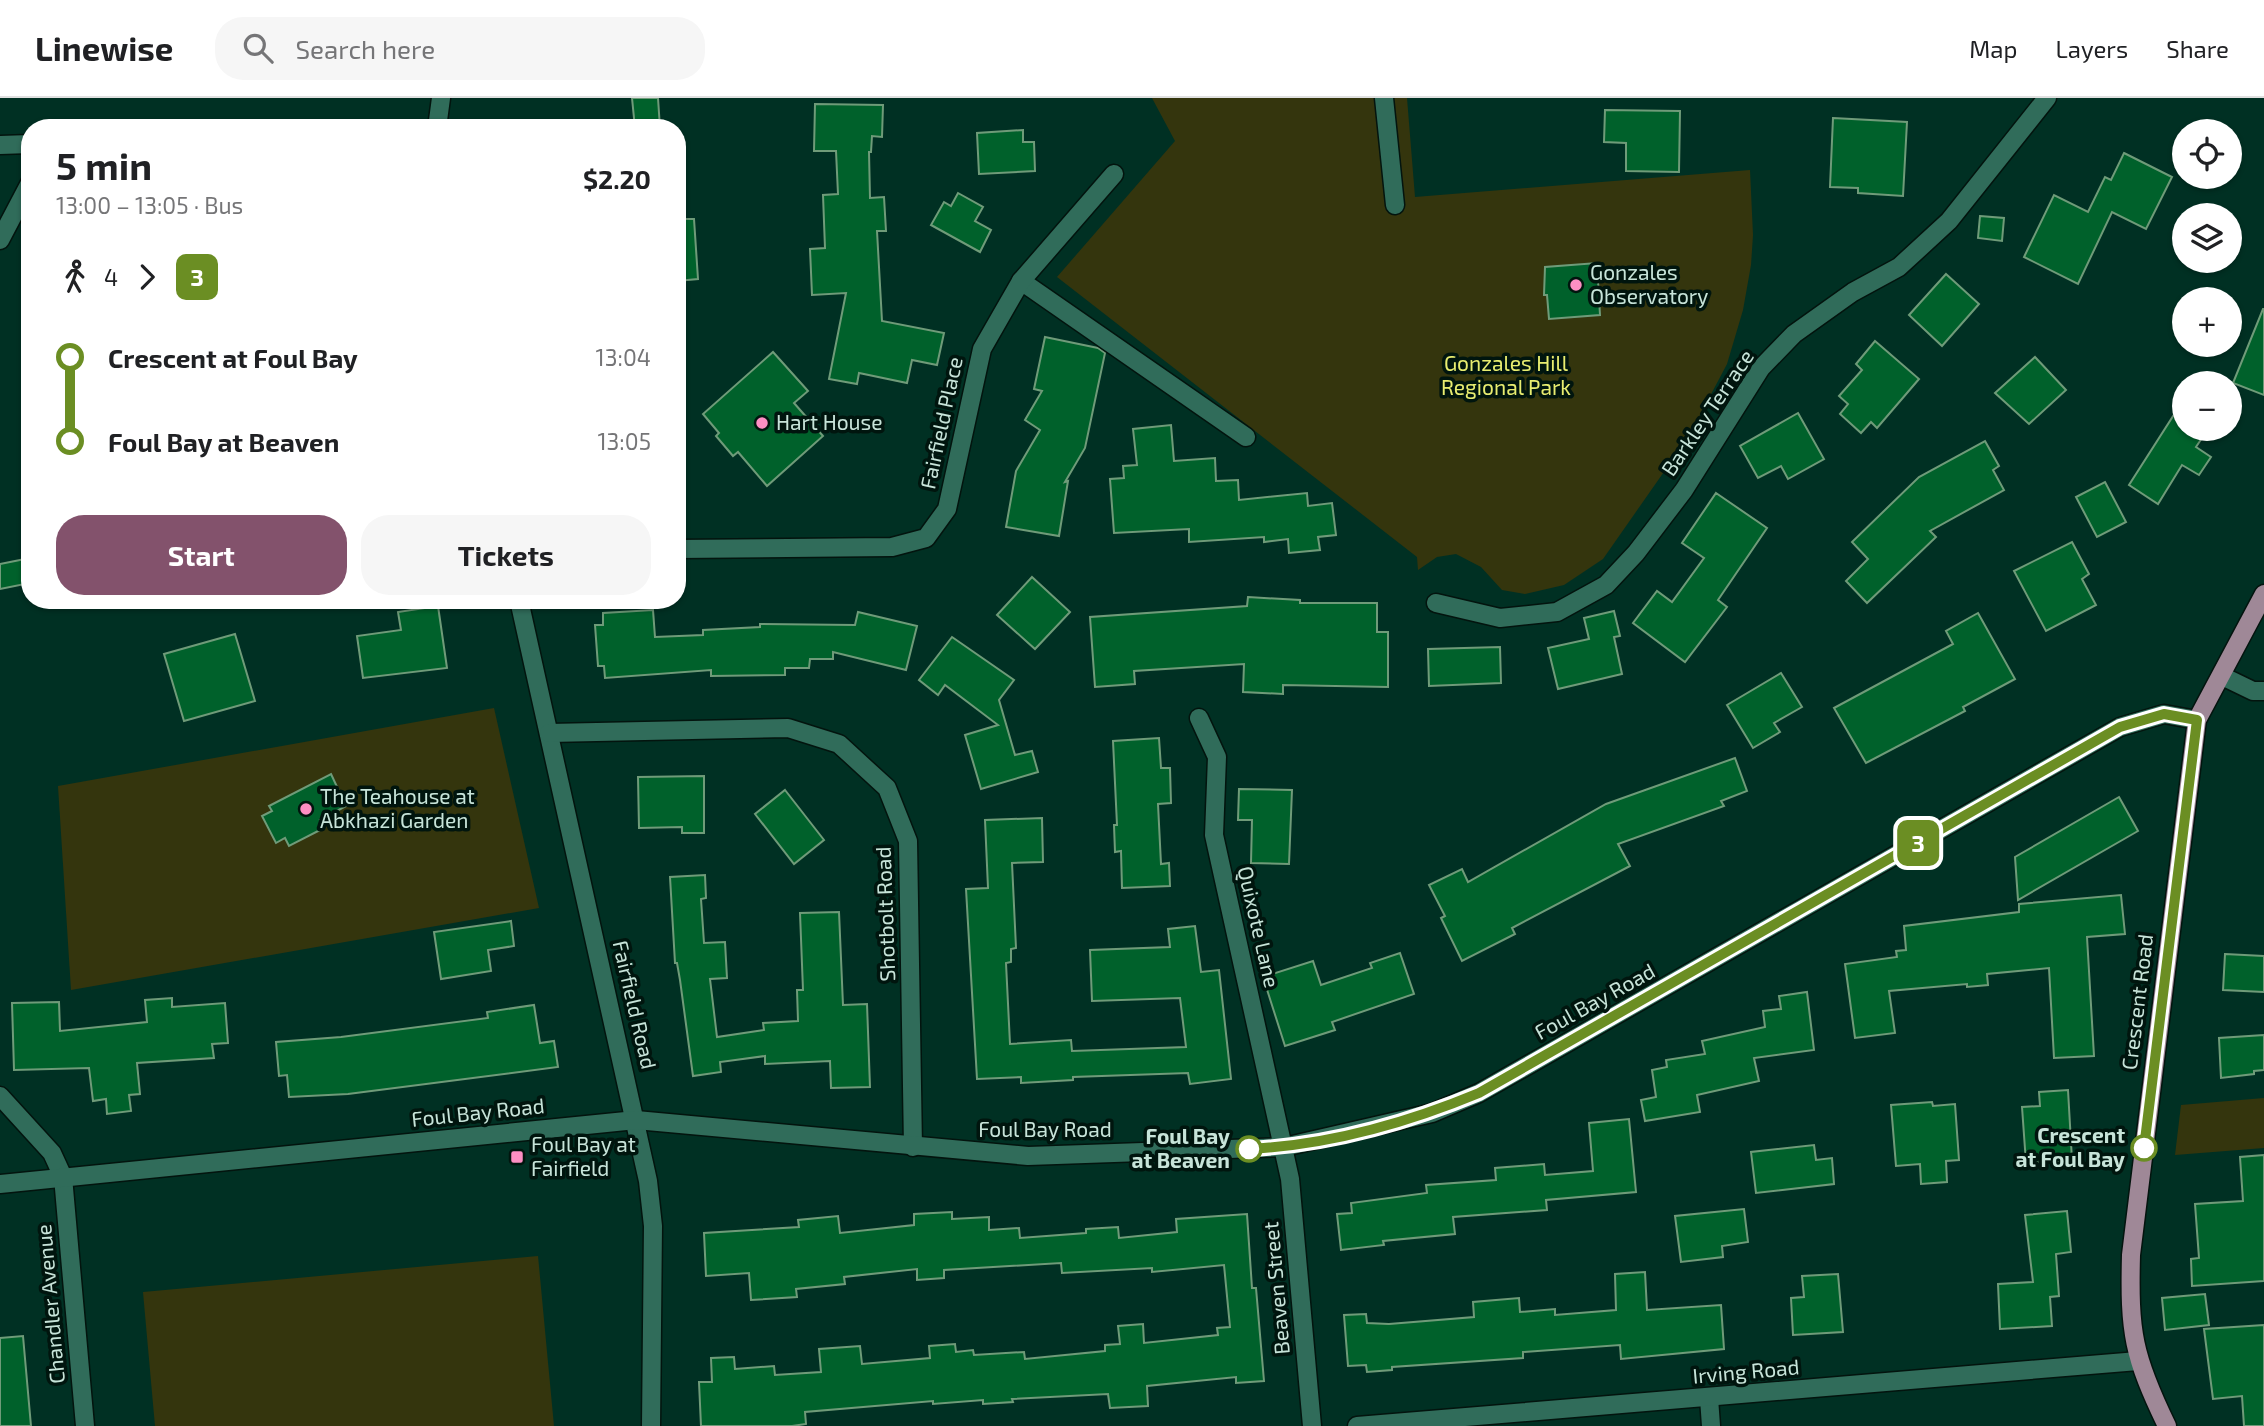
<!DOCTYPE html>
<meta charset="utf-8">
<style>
:root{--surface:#fff;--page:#f6f6f6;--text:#202124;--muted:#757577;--line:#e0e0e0;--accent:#83526c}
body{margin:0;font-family:"Exo 2",sans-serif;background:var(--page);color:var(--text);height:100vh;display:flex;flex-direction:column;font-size:26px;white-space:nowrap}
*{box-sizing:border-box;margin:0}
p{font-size:23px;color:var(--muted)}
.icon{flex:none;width:38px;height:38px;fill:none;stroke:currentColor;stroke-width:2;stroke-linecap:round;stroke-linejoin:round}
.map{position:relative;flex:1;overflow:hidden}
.drawer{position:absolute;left:21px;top:21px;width:665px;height:490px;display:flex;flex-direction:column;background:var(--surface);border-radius:28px;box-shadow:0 2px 5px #0004}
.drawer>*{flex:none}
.badge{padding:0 14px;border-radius:10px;font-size:24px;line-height:46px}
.buttons{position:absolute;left:2172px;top:21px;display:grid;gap:14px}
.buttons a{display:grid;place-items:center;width:70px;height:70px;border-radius:50%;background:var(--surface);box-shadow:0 2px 5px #0004;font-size:35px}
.map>.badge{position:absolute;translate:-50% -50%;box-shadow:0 0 0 4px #fff}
.legs{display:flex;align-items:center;gap:10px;height:77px;padding:0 35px;font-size:23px}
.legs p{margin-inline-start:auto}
.headline{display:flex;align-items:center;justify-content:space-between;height:119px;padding:0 35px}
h1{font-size:38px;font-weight:700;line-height:52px}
.action{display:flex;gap:14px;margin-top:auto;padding:14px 35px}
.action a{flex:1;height:80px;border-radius:28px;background:var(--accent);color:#fff;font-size:28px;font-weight:700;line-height:80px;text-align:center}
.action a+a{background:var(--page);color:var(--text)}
ul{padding:0 35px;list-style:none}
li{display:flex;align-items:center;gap:24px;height:84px;font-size:26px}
li i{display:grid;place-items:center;width:10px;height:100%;margin:0 9px;background:currentColor}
li i::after{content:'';width:18px;height:18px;margin:-9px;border:5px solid;border-radius:50%;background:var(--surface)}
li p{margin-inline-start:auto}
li:first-child i{background:linear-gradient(#0000 50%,currentColor 0)}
li:last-child i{background:linear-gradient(currentColor 50%,#0000 0)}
header{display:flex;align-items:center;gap:42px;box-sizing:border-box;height:98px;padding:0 35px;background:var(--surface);border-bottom:2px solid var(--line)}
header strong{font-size:33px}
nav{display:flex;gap:38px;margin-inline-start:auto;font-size:24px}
.search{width:490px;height:63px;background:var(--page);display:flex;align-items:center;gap:18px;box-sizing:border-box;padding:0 24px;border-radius:28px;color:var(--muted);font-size:26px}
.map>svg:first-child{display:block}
.green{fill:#34350d}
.building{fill:#00612b;stroke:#6f9b79;stroke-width:2}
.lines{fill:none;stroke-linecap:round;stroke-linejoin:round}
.minor-casing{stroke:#03140e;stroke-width:21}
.major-casing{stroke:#03140e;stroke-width:21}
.minor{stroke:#306c5a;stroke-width:18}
.major{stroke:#9f8897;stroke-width:18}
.line-1-casing{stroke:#fff;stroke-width:16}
.line-1{stroke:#6b8e23;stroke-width:10}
.poi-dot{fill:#fc8fc3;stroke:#00150e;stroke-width:2.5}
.stop-1-dot{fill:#fff;stroke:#6b8e23;stroke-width:3.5}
.labels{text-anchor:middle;stroke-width:7;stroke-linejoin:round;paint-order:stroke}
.poi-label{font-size:21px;fill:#c7e4d9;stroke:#00150e;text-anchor:start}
.park-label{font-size:21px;fill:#e8ed70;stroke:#00150e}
.street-label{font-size:21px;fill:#c7e4d9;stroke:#00150e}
.stop-label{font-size:21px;font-weight:bold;fill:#c7e4d9;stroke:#00150e;text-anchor:end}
</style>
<header>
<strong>Linewise</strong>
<div class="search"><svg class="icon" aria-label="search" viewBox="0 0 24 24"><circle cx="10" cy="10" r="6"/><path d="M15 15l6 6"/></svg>Search here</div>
<nav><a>Map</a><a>Layers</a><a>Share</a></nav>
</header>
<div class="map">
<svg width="2264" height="1328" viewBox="0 0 2264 1328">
<rect width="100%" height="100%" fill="#003023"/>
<g class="green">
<path d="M1152,0H1407L1415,99L1750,72L1753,137L1751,167L1743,212L1727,266L1689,338L1603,461L1564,487L1525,496L1502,492L1481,469L1456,456L1437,459L1418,472L1417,459L1057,179L1175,43Z"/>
<path d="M494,610L539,810L71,892L58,688Z"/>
<path d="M2264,1000V1050L2175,1057L2181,1007Z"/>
<path d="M538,1158L554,1328H155L143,1194Z"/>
</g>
<g class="building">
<path d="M632,0H658L660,30H635Z"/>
<path d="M815,6L883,7L882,39L872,38L871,54H869L870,100L884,99L886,133H877L882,223L944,235L937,267L912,262L907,285L859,275L857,286L829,281L846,195L812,197L810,151L825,150L823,97L838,96L836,53H814Z"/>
<path d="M1605,12L1680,13L1679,74L1626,73V45L1604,44Z"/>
<path d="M1833,20L1907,24L1903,98L1858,95V90L1830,89Z"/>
<path d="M1023,32V44H1034L1035,73L979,76L977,35Z"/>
<path d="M2124,55L2172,79L2146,131L2112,114L2078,186L2024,159L2054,97L2088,114L2105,79L2111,82Z"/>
<path d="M958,95L983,109L975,123L991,132L980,154L931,127L944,104L951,108Z"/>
<path d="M1980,118L2004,120L2002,143L1978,140Z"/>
<path d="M677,121H694L698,181L677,183Z"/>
<path d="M1597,165L1600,217L1549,221L1547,197H1544L1545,169Z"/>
<path d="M1946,176L1979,206L1942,248L1909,217Z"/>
<path d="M2263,211H2264V297L2233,285Z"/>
<path d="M1045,239L1098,250L1105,255L1085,350L1065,384L1068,383L1059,438L1006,429L1016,373L1040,332L1025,322L1042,293L1034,291Z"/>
<path d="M1875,243L1919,281L1877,330L1871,324L1861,335L1840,316L1848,306L1839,298L1862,272L1856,266Z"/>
<path d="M773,254L808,293L794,305L823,338L767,388L738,354L733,358L716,338L719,335L703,316Z"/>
<path d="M2035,259L2066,292L2029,326L1995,295Z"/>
<path d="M2184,301V331H2208L2196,349L2211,359L2199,377L2182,367L2158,406L2129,387Z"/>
<path d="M1798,315L1824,361L1788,381L1781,368L1758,380L1740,348Z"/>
<path d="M1171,327L1174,363L1215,360L1216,383L1238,382L1239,402L1307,395L1308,408L1332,405L1336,437L1318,439L1320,452L1289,455L1288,441L1264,444V439L1189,444V431L1114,435L1110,381L1124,380L1123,368L1137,367L1133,331Z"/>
<path d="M1985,343L1999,368L1993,372L2004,392L1930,433L1936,439L1867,505L1846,483L1868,461L1852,444L1919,379Z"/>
<path d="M2105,384L2126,424L2097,439L2076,399Z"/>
<path d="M1716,395L1767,430L1718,502L1727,509L1685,564L1633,525L1657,493L1672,504L1704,460L1682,445Z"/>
<path d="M2072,444L2089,476L2082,481L2096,507L2046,533L2014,473Z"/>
<path d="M30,460V485L0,491V466Z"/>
<path d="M1032,479L1070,514L1035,551L997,517Z"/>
<path d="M1248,499L1300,502V505H1377V534H1388V589L1283,587V596L1243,594L1244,566L1134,573L1135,586L1095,589L1090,519L1247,508Z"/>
<path d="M438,508L447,570L363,580L357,538L401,532L398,514Z"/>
<path d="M653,512L655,539L703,537V532L760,529V526L855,527L858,514L917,528L906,572L833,554V561H810L809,570H785V577L711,578V572L605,580L604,568H598L595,527H603V515Z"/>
<path d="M1614,513L1620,538L1614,539L1622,576L1558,591L1548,550L1589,541L1584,520Z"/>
<path d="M1978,515L2015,581L1963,609L1965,613L1866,665L1834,610L1953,546L1946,533Z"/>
<path d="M235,536L255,603L184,623L164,556Z"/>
<path d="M952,539L1014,582L999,602L1015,657L1032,653L1038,674L981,691L965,637L998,627L945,587L938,597L919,582Z"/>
<path d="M1500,549L1501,585L1429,588L1428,551Z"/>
<path d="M1781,575L1802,609L1774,625L1780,634L1753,650L1727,607Z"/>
<path d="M1159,640L1161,670H1170L1171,705L1158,706L1161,766L1169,765L1170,788L1122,790L1121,753L1115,754L1114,727H1117L1113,643Z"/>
<path d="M1735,660L1747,693L1721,703L1724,708L1618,746L1630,768L1512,830L1515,836L1462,863L1441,820L1445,818L1429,787L1462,771L1468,784L1606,706Z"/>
<path d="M331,676L346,708L320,722L324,730L289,748L285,740L276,745L262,718L272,713L269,708Z"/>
<path d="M704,678V735H682V729L639,730L638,679Z"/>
<path d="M1239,691L1292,692L1289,766L1251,765L1252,722H1238Z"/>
<path d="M785,692L824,742L794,766L755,716Z"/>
<path d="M2119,699L2138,733L2018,802L2015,759Z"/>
<path d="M1042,720L1043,764L1012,765L1016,850L1011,851V864L1006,865L1010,946L1071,942L1072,953L1186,949L1180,900L1092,903L1090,852L1170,849L1168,831L1195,828L1201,874L1219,872L1231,981L1190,986L1188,975L1073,979V982L1021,985V979L977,981L966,791L988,790L985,722Z"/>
<path d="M705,777L706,800L701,801L704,845L725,844L727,880L710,881L717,939L764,932L763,925L798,923L797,892H803L800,815L839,814L843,907L867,906L870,989L831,990L830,963L765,966V958L720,964L721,974L693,978L680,882L677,865H675L670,779Z"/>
<path d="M2121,797L2125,836L2087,839L2094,958L2054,960L2049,870L1987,876L1988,887L1967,889V886L1889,893L1895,935L1855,940L1845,866L1897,859L1896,853L1906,852L1904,828L2019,814V806Z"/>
<path d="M511,823L514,848L488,852L491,873L441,881L434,834Z"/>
<path d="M1400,855L1414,896L1332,924L1335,932L1285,948L1263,879L1313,863L1321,887L1372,870L1370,865Z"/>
<path d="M2225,856L2264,858V894L2223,892Z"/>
<path d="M1807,894L1814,952L1754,960L1759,983L1697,997L1700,1014L1645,1023L1641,1002L1656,999L1652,972L1667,969L1666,962L1705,956L1702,943L1765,929L1763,913L1781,911L1779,898Z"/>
<path d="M172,900V909L225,905L228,945L212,946L214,960L137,965L140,996L129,997L131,1013L107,1016L106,1001L93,1003L89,970L14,972L12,905L59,904L60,933L147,924L145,902Z"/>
<path d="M534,907L540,945L554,943L558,969L348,996L289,999L287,977L279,978L276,944L341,939L488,920L487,914Z"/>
<path d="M2264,937V972L2254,973V976L2221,980L2219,940Z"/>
<path d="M2068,992L2072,1062L2026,1065L2022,1009L2040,1008L2039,994Z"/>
<path d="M1932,1004L1933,1008L1955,1006L1959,1062L1946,1063L1947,1084L1921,1086L1920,1066L1896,1068L1891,1007Z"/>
<path d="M1629,1021L1636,1094L1546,1102L1547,1112L1453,1119L1455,1136L1383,1143L1384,1147L1341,1152L1337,1116L1352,1115L1351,1105L1427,1095L1426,1087L1496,1082L1495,1070L1544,1066L1545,1077L1593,1073L1589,1025Z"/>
<path d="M1814,1047L1816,1062L1832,1060L1834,1086L1756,1095L1751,1054Z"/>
<path d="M2264,1057V1183L2192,1188L2191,1161L2199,1160L2195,1106L2243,1103L2240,1059Z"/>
<path d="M1744,1111L1748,1144L1722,1148L1723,1159L1681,1164L1675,1118Z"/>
<path d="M2067,1113L2071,1154L2056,1156L2059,1198L2050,1199L2052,1228L2000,1231L1998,1186L2033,1184L2025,1117Z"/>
<path d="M952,1114V1121L989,1119V1132L1019,1130L1020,1140L1086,1135V1131L1118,1129L1119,1140L1177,1134L1176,1121L1247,1116L1252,1190H1256L1264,1283L1236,1285V1279L1147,1288L1148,1308L1110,1310L1108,1296L1012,1301L1013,1304L983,1306V1302L933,1306V1303L805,1314L806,1326L792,1328H701L699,1284H712L711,1260L734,1259L735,1271L774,1268L775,1277L821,1274L819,1251L860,1248L862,1266L930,1260L929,1248L955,1246L956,1254L973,1252L974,1257L1024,1254L1025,1261L1105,1253V1247L1120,1246L1118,1228L1143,1226L1144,1245L1218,1237L1217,1230L1230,1229L1224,1167L1152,1174V1170L1062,1175L1061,1165L944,1172V1180L917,1182V1171L844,1179L845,1186L796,1191L797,1199L751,1202L749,1175L706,1178L704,1135L799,1129L798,1122L838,1118L840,1135L914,1127V1116Z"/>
<path d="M1645,1174L1647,1212L1721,1207L1724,1251L1621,1261L1620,1247L1523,1254V1260L1392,1269V1272L1367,1274L1366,1267L1348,1268L1344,1217L1366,1216L1367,1225L1389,1226L1474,1219L1473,1204L1519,1200L1520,1214L1555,1211V1217L1616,1212L1615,1176Z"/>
<path d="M1838,1176L1843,1234L1793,1237L1791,1200L1804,1199L1802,1178Z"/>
<path d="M2205,1196L2209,1227L2165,1232L2162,1200Z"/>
<path d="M2264,1227V1328H2244L2242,1298L2213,1301L2204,1231Z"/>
<path d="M23,1238L31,1328H0V1240Z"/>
</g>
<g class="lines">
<g class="minor-casing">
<g id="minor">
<path d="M1384,0L1395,107"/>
<path d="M437,30L441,0"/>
<path d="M0,47L30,46"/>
<path d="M0,142L30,85"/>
<path d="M1021,183L1246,339"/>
<path d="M677,451L892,449L926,440L947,411L982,251L1021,183L1114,76"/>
<path d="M519,502L648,1083L653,1128L651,1328"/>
<path d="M1436,505L1500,520L1557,514L1606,487L1636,455L1684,392L1761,270L1794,236L1853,194L1899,169L1949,123L2047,0"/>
<path d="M2222,578L2253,593H2264"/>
<path d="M1199,620L1217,659L1214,737L1290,1081L1312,1328"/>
<path d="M549,635L788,630L839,646L887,690L908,743L913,1049"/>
<path d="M0,998L52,1055L63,1079L85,1328"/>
<path d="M0,1086L636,1022L1028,1058L1284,1049L1432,1015L1479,995L2120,629L2164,616L2197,622"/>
<path d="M1709,1300L1711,1328"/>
<path d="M1357,1328L2138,1263"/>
</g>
</g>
<g class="major-casing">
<path id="major" d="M2167,1328C2133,1258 2129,1234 2131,1157L2197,622L2264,496"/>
</g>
<use href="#minor" class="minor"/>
<use href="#major" class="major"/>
</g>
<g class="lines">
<g class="line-1-casing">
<path id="line-1" d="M1249,1051C1328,1047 1407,1025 1479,995L2120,629L2164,616L2197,622L2144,1050"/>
</g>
<use href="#line-1" class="line-1"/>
</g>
<g class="poi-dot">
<circle cx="1576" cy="187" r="7"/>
<circle cx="762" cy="325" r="7"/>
<circle cx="306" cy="711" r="7"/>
<rect x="510" y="1052" width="14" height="14" rx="3.5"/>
</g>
<g class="stop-1-dot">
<circle cx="2144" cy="1050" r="12"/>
<circle cx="1249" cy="1051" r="12"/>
</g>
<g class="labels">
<g class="poi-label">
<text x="1590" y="182">Gonzales<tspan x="1590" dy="24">Observatory</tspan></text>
<text x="776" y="332">Hart House</text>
<text x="320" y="706">The Teahouse at<tspan x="320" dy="24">Abkhazi Garden</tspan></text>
<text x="531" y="1054">Foul Bay at<tspan x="531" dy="24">Fairfield</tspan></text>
</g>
<g class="park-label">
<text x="1506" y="273">Gonzales Hill<tspan x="1506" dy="24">Regional Park</tspan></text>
</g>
<g class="street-label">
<text transform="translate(1708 315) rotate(-56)" y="7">Barkley Terrace</text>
<text transform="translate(942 325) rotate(-78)" y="7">Fairfield Place</text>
<text transform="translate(886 816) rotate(-92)" y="7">Shotbolt Road</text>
<text transform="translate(1258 829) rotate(77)" y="7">Quixote Lane</text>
<text transform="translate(1595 904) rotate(-29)" y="7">Foul Bay Road</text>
<text transform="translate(2138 904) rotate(-83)" y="7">Crescent Road</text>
<text transform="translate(634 907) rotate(77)" y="7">Fairfield Road</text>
<text transform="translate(478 1015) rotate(-6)" y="7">Foul Bay Road</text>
<text x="1045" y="1039">Foul Bay Road</text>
<text transform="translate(1277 1190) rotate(-95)" y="7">Beaven Street</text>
<text transform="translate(51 1206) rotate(-95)" y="7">Chandler Avenue</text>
<text transform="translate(1746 1274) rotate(-5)" y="7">Irving Road</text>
</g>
<g class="stop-label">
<text x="2125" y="1045">Crescent<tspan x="2125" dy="24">at Foul Bay</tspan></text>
<text x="1230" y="1046">Foul Bay<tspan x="1230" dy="24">at Beaven</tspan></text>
</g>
</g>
</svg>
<div class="buttons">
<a><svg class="icon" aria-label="locate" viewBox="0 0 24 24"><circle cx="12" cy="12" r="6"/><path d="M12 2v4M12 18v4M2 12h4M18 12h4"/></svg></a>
<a><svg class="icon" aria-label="layers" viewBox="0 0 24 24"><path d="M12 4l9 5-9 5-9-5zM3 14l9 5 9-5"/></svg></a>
<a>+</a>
<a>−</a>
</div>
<b class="badge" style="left:1918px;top:745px;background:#6b8e23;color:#fff">3</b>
<section class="drawer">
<div class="headline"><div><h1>5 min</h1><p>13:00 – 13:05 · Bus</p></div><b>$2.20</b></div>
<div class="legs"><svg class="icon" aria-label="walk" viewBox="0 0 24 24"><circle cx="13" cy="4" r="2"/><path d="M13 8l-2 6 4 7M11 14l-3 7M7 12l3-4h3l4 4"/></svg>4<svg class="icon" aria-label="forward" viewBox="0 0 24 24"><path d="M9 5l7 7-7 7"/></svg><b class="badge" style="background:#6b8e23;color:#fff">3</b></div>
<ul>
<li><i style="color:#6b8e23"></i><b>Crescent at Foul Bay</b><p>13:04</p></li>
<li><i style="color:#6b8e23"></i><b>Foul Bay at Beaven</b><p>13:05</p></li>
</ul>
<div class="action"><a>Start</a><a>Tickets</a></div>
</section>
</div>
